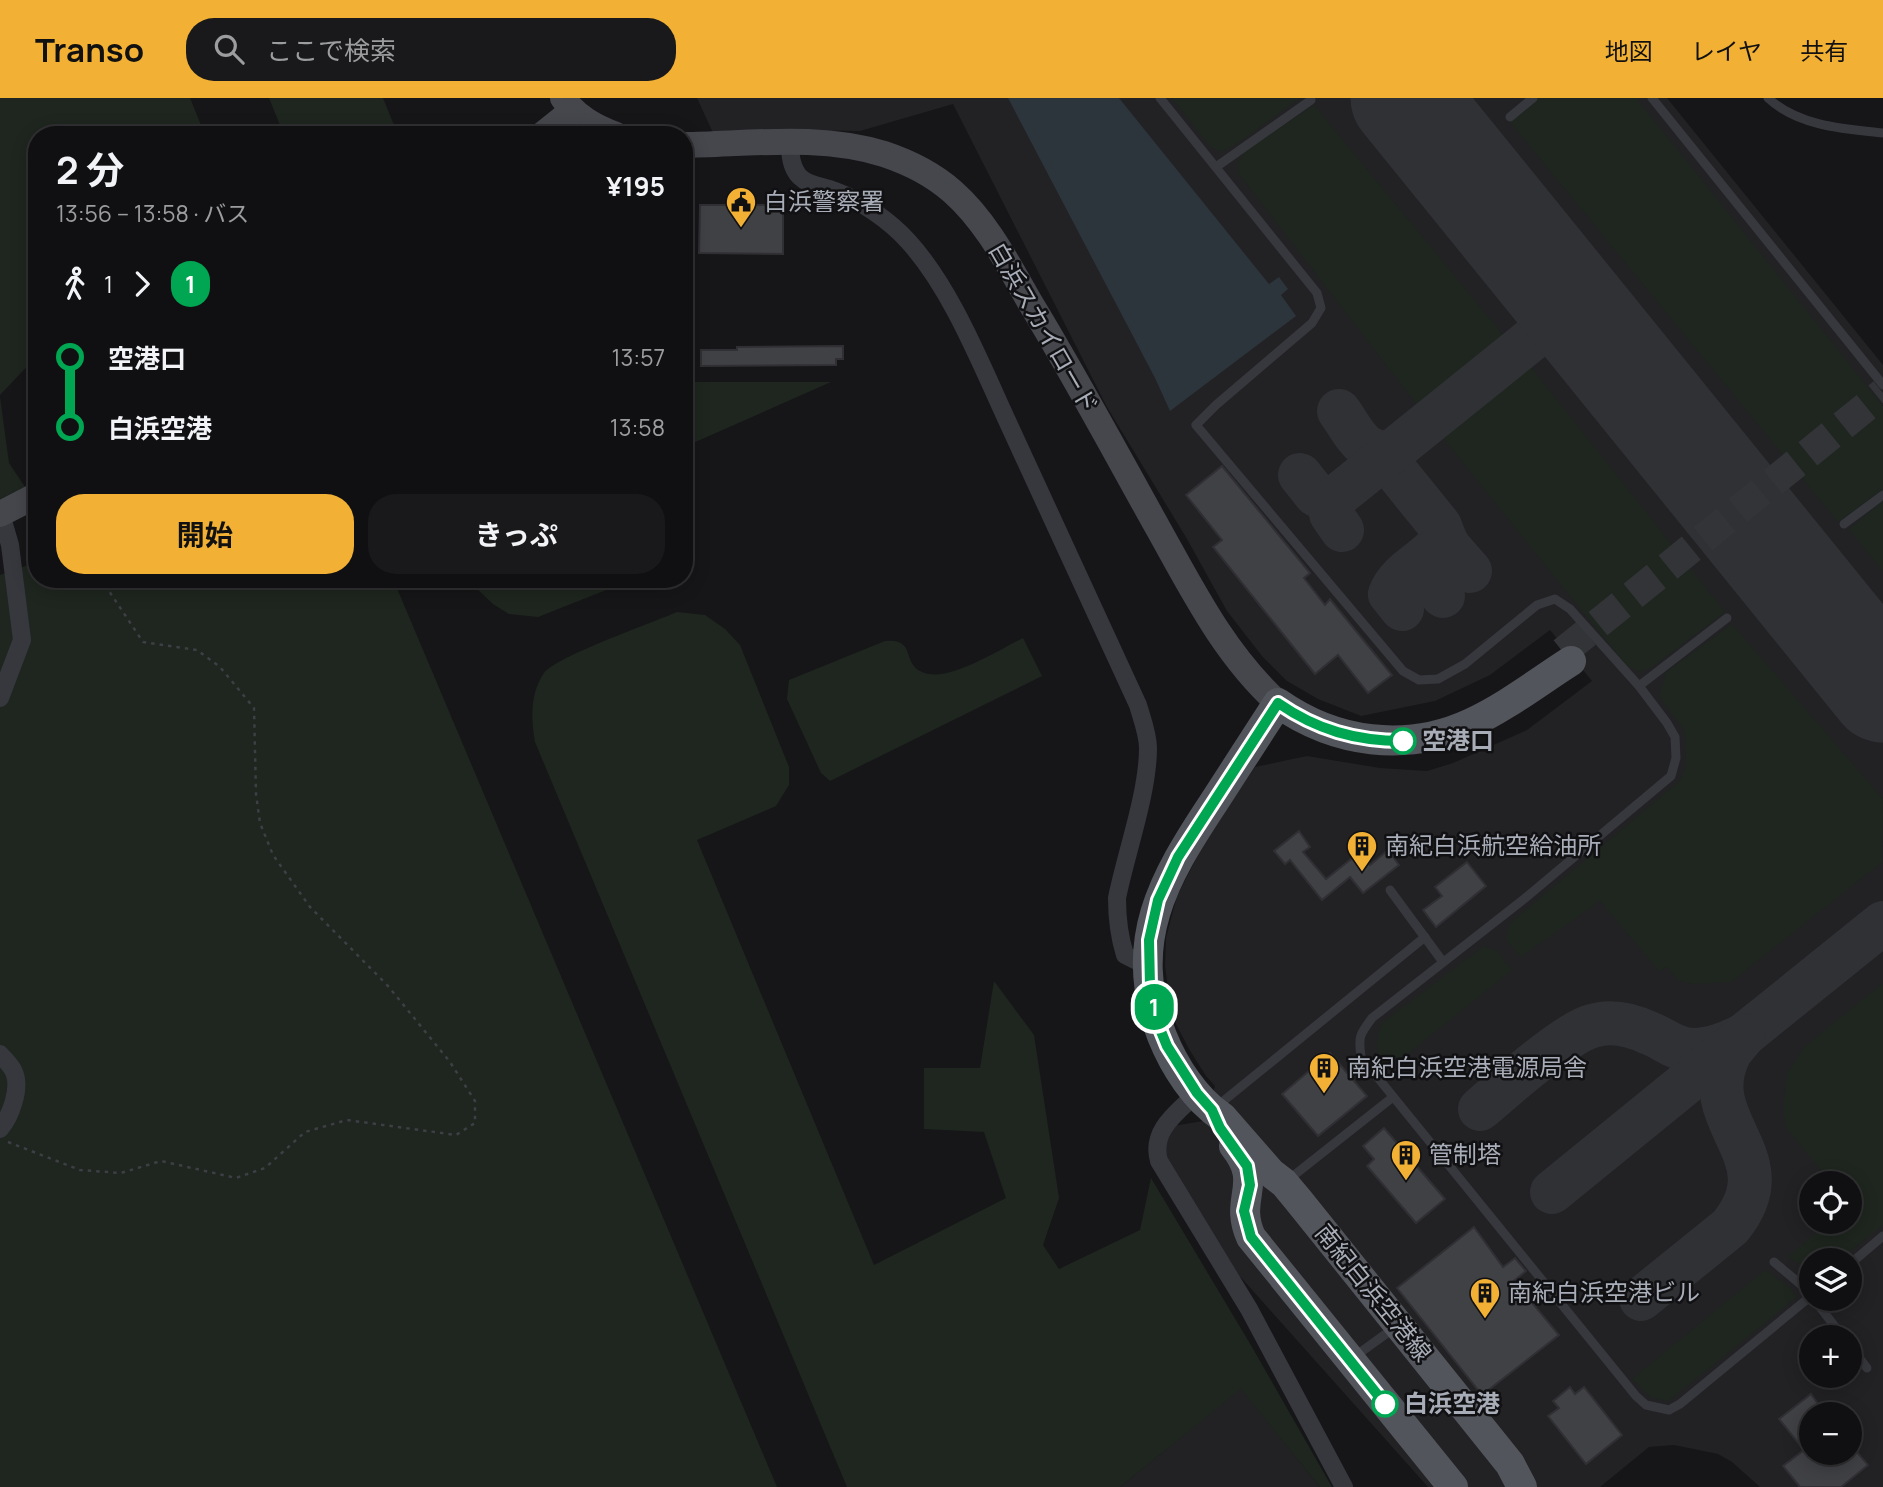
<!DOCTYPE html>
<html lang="ja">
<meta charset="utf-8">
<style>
:root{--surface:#101012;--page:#19191b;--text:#f1f3f6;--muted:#9c9d9f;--line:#303032;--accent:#f2b134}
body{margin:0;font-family:Manrope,"Noto Sans JP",sans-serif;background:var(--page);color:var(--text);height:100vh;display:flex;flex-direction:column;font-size:26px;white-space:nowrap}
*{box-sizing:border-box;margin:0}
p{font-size:23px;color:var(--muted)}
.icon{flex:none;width:38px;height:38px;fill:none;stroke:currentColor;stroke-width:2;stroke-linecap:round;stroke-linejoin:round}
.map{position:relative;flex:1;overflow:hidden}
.sheet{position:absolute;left:28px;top:28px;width:665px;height:462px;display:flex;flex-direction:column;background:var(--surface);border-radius:28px;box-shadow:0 4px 18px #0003,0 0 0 2px var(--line)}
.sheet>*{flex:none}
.badge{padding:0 14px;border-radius:23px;font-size:24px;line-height:46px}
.controls{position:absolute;left:1799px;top:1073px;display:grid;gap:14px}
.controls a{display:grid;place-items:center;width:63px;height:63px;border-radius:50%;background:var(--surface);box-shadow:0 4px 18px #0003,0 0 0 2px var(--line);font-size:35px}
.map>.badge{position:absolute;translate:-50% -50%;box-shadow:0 0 0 4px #fff}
.legs{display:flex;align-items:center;gap:10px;height:77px;padding:0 28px;font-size:23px}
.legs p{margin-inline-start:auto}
.overview{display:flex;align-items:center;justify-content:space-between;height:119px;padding:0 28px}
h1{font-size:38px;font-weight:700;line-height:52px}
.cta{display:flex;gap:14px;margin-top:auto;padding:14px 28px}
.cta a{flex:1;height:80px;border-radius:28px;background:var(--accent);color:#111;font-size:28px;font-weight:700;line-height:80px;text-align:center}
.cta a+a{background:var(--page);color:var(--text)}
ul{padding:0 28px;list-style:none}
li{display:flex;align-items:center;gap:24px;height:70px;font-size:26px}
li i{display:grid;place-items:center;width:10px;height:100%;margin:0 9px;background:currentColor}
li i::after{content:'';width:18px;height:18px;margin:-9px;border:5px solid;border-radius:50%;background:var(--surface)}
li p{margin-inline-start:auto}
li:first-child i{background:linear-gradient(#0000 50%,currentColor 0)}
li:last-child i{background:linear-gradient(currentColor 50%,#0000 0)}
header{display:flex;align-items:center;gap:42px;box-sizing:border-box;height:98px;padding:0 35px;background:var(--accent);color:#111}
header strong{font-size:33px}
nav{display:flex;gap:38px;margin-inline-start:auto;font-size:24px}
.search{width:490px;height:63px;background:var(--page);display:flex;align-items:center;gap:18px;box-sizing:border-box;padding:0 24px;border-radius:28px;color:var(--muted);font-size:26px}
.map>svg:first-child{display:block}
.built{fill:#222225;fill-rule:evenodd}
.green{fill:#1e261f}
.water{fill:#2c353c}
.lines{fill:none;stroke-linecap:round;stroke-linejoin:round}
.taxiway{stroke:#303135;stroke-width:44}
.runway{stroke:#303135;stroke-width:107}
.building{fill:#404145;stroke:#303034;stroke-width:2}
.primary-tunnel{stroke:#333438;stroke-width:30;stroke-dasharray:30 15;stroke-linecap:butt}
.path{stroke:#3d3f44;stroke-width:2.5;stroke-dasharray:3.5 5;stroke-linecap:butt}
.lane{stroke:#37383d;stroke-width:9}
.street{stroke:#37383d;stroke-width:18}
.secondary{stroke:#45474d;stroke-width:26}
.primary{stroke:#53555c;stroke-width:30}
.line-1-casing{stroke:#fff;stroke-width:16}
.line-1{stroke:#00a651;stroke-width:10}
.stop-1-dot{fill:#fff;stroke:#00a651;stroke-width:3.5}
.labels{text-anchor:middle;stroke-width:5;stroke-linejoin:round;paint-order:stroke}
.poi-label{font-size:24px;fill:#a8adb8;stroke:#111113;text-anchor:start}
.street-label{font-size:24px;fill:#a8adb8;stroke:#111113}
.stop-label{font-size:24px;font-weight:bold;fill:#a8adb8;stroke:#111113;text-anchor:start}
</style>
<header>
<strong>Transo</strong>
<div class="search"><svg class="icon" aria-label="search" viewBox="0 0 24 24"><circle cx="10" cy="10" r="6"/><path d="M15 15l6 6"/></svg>ここで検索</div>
<nav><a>地図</a><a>レイヤ</a><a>共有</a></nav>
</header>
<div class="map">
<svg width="1883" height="1389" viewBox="0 0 1883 1389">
<rect width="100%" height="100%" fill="#161618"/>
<g class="built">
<path d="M697,0H1667L1883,267V1389H1760L1732,1364L1718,1356L1674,1347L1649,1349L1600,1389H1428L1237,1175L1167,1063L1162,1048L1173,1028L1203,1023L1215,988L1206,978L1189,951L1176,926L1170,904L1165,868L1166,840L1177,798L1208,738L1255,669L1307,658L1380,670L1427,673L1453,665L1527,632L1592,583L1550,532L1490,577L1435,603L1361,618L1318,601L1287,583L1262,558L1227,513L1187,441L1107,309L953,6L860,33L806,32L714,37ZM1811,1085H1850V1124H1811ZM1811,1162H1850V1200H1811ZM1811,1239H1850V1278H1811ZM1811,1316H1850V1354H1811Z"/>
<path d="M1241,1290L1320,1389H1120Z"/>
</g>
<g class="green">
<path d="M0,0H190L205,37H37V263L34,261L0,297Z"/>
<path d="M269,0H383L398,37H284Z"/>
<path d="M1172,0H1300L1235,47L1220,54L1211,49Z"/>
<path d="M1538,0H1636L1883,308V391L1838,424L1510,24Z"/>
<path d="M1314,7L1505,239L1418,308L1239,76L1238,65L1245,53Z"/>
<path d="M690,220L692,284H831L684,349V222Z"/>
<path d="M1530,268L1725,514L1651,570L1638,573L1626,567L1439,335Z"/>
<path d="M0,299L9,365L25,389L0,401Z"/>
<path d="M1883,403V473L1849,431Z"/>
<path d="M37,464V481H393L777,1389H0V477Z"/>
<path d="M471,481H634L538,519L509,516L493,506L474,488Z"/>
<path d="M677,514L705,517L725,531L740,547L789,669V687L776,708L697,742L874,1167L1006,1100L984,1034L924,1031V970H980L994,883L1034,937L1059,1100L1043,1147L1059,1171L1140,1132L1151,1080L1252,1249L1332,1389H1320L1241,1291L1120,1389H847L535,644C531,621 530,595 544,575C557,558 652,525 677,514Z"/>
<path d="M1732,526L1883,701L1882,764L1731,884L1692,886L1678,882L1666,868L1660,874L1600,803L1521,859L1506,842L1509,826L1680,683L1686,668L1685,633L1659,598L1666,574Z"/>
<path d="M1023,540L1042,578L830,683L821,675L787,601L789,582L885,543C917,540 901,565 922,574C947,586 1000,551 1023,540Z"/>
<path d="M1484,848L1497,853L1512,872L1384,975C1378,956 1374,944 1382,925Z"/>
<path d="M1883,885V1127L1839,1162H1811V1171L1787,1159L1830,1124H1850V1085H1832L1787,1031L1783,1013L1787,976L1804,949Z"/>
<path d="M1765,1172L1788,1188L1797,1199L1668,1303L1652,1300L1632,1281Z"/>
</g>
<path class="water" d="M1008,0H1119L1269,186L1279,179L1288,191L1281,197L1296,218L1170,313L1155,280Z"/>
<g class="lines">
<g class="taxiway">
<path d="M1339,313C1355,335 1363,360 1394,353"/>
<path d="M1394,353L1390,363L1394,371L1440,428L1444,439C1431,462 1399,471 1390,496L1402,511"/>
<path d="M1300,377L1316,397L1325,401L1336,399"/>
<path d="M1342,432L1331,416L1330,407L1336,399L1573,208"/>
<path d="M1444,439L1449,449L1470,473"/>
<path d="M1427,458C1423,477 1430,485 1443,498"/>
<path d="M1480,1011C1505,990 1564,936 1592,928C1611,922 1632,927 1649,935C1665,941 1675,952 1693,952C1712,952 1728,945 1744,937L1883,825"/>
<path d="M1552,1094L1735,945"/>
<path d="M1641,1201L1730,1129C1788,1059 1697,1026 1728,959C1731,951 1739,944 1744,937"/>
</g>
<path class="runway" d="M1404,0L1883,591"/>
</g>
<g class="building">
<path d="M700,107H783V156L699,155Z"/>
<path d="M843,248V261H836V267L701,268V252H737V249Z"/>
<path d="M1222,368L1310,475L1304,480L1325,507L1330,501L1392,577L1368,595L1338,557L1315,576L1213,449L1222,442L1186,397Z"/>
<path d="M1299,733L1310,749L1303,754L1326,781L1360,754L1370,767L1388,752L1399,767L1363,795L1350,779L1322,802L1290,762L1285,766L1274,753Z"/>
<path d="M1415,735L1425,737L1428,743L1427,750L1423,755L1405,757L1407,743Z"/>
<path d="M1467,764L1486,788L1436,829L1423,812L1442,798L1435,789Z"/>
<path d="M1330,955L1367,998L1318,1038L1282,996Z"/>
<path d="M1384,1030L1445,1101L1416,1125L1367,1068L1374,1061L1363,1048Z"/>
<path d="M1474,1129L1503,1169L1515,1160L1526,1173L1514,1183L1559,1237L1482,1297L1397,1190Z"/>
<path d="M1570,1289L1575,1296L1584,1289L1622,1337L1586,1366L1548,1318L1559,1310L1553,1303Z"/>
<path d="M1811,1296L1825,1316H1811V1354H1857L1868,1367L1841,1389H1800L1783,1368L1804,1352L1779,1321Z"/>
</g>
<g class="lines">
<path class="primary-tunnel" d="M1563,554L1883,295"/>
<path class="path" d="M8,1044L80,1072L121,1075L161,1063L236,1080L265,1070L305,1034L347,1022L456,1037L475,1025V1003L450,964L388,888L310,809L273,757L260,725L256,696L254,610L220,569L197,552L143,544L101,481"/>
<g class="lane">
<path d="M1160,0L1317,195L1321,210L1312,225L1216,307L1196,327L1403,573L1419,582L1438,581L1465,566L1537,507L1555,501L1570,511L1639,588L1667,625L1675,639L1676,660L1671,678L1524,801L1372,920C1360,936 1358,938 1361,959L1636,1298L1646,1307L1669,1312L1680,1306L1811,1198"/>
<path d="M1652,0L1883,287"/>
<path d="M1768,0C1798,28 1844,31 1883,35"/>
<path d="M1510,19L1533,0"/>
<path d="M1216,69L1311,2"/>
<path d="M1844,426L1883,397"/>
<path d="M1639,588L1727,520"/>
<path d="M1390,792L1443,864"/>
<path d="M1216,1009L1425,839"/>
<path d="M1288,1082L1393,999"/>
<path d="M1774,1164L1805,1190L1811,1198"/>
<path d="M1850,1166L1883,1138"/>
<path d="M1813,1200L1843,1239"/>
<path d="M1850,1248L1867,1270"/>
<path d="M1354,1259L1394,1230"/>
</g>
<g class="street">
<path d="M790,45C790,57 791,70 800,79C809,88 823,88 835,93C860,102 890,123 908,143C952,191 982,269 1010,329C1053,421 1095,514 1138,607C1142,621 1148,636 1148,650C1148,695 1126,755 1117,800C1117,821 1119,838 1125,857L1137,863H1148"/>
<path d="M0,600L22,542L10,447L1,416"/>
<path d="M0,956C4,961 11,967 14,974C21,990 11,1018 0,1031"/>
<path d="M1197,995C1178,1014 1150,1032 1159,1063L1249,1211L1344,1389"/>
</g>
<g class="secondary">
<path d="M563,0C576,19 595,29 616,37"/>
<path d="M542,37L572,13"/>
<path d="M684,47C750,46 820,36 884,56C908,64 934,77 953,94C987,124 1009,168 1031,206C1076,280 1117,357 1159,432C1193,493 1225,557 1278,605"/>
<path d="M0,416L37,397"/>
</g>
<g class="primary">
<path d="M1234,1048C1265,1087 1233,1099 1251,1139L1453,1389"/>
<path d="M1522,1389L1510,1366L1299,1103L1284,1085L1271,1075L1222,1019C1195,1001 1174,968 1162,938C1126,844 1163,781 1214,704C1235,671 1257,638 1278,605C1335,645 1406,655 1471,625C1506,609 1538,584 1571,563"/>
</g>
</g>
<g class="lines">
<g class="line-1-casing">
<path id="line-1" d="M1385,1306L1251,1139L1244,1113L1250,1087L1247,1068L1220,1030L1212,1012L1197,995L1167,948L1158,926L1150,888L1149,842L1158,802L1178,759L1278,605C1317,632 1356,643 1403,643"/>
</g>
<use href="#line-1" class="line-1"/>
</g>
<defs>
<g id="civic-pin" transform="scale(1.575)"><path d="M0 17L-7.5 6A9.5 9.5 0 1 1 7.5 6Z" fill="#f2b134" stroke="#111113"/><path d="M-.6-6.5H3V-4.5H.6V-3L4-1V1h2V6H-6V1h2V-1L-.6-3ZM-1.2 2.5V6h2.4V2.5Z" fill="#111"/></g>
<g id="building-pin" transform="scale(1.575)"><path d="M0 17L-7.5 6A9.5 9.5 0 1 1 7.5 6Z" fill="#f2b134" stroke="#111113"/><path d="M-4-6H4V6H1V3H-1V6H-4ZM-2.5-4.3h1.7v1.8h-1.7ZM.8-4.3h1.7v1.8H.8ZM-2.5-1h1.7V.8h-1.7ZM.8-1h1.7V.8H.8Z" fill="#111"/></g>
</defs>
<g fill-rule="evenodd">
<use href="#civic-pin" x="741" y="104"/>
<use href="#building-pin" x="1362" y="748"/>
<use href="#building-pin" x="1324" y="970"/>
<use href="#building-pin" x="1406" y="1057"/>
<use href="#building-pin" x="1485" y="1195"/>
</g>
<g class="stop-1-dot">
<circle cx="1403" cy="643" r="12"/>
<circle cx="1385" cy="1306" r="12"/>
</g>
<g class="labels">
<g class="poi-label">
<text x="764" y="112">白浜警察署</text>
<text x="1385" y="756">南紀白浜航空給油所</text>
<text x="1347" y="978">南紀白浜空港電源局舎</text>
<text x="1429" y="1065">管制塔</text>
<text x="1508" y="1203">南紀白浜空港ビル</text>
</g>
<g class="street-label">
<text transform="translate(1043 230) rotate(60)" y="8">白浜スカイロード</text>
<text transform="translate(1373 1195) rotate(51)" y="8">南紀白浜空港線</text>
</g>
<g class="stop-label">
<text x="1422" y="651">空港口</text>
<text x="1404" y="1314">白浜空港</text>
</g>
</g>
</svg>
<div class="controls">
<a><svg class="icon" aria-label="locate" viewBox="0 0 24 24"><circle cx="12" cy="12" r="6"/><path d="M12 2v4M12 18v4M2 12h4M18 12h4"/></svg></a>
<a><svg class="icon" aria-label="layers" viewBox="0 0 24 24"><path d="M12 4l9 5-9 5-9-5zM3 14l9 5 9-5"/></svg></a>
<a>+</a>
<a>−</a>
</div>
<b class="badge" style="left:1154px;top:909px;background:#00a651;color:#fff">1</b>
<section class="sheet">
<div class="overview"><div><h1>2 分</h1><p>13:56 – 13:58 · バス</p></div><b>¥195</b></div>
<div class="legs"><svg class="icon" aria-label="walk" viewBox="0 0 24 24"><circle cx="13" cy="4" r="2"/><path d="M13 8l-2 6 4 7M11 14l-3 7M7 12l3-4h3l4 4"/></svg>1<svg class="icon" aria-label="forward" viewBox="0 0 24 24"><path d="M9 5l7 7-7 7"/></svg><b class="badge" style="background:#00a651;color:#fff">1</b></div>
<ul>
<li><i style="color:#00a651"></i><b>空港口</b><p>13:57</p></li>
<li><i style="color:#00a651"></i><b>白浜空港</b><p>13:58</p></li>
</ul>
<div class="cta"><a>開始</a><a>きっぷ</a></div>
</section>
</div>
